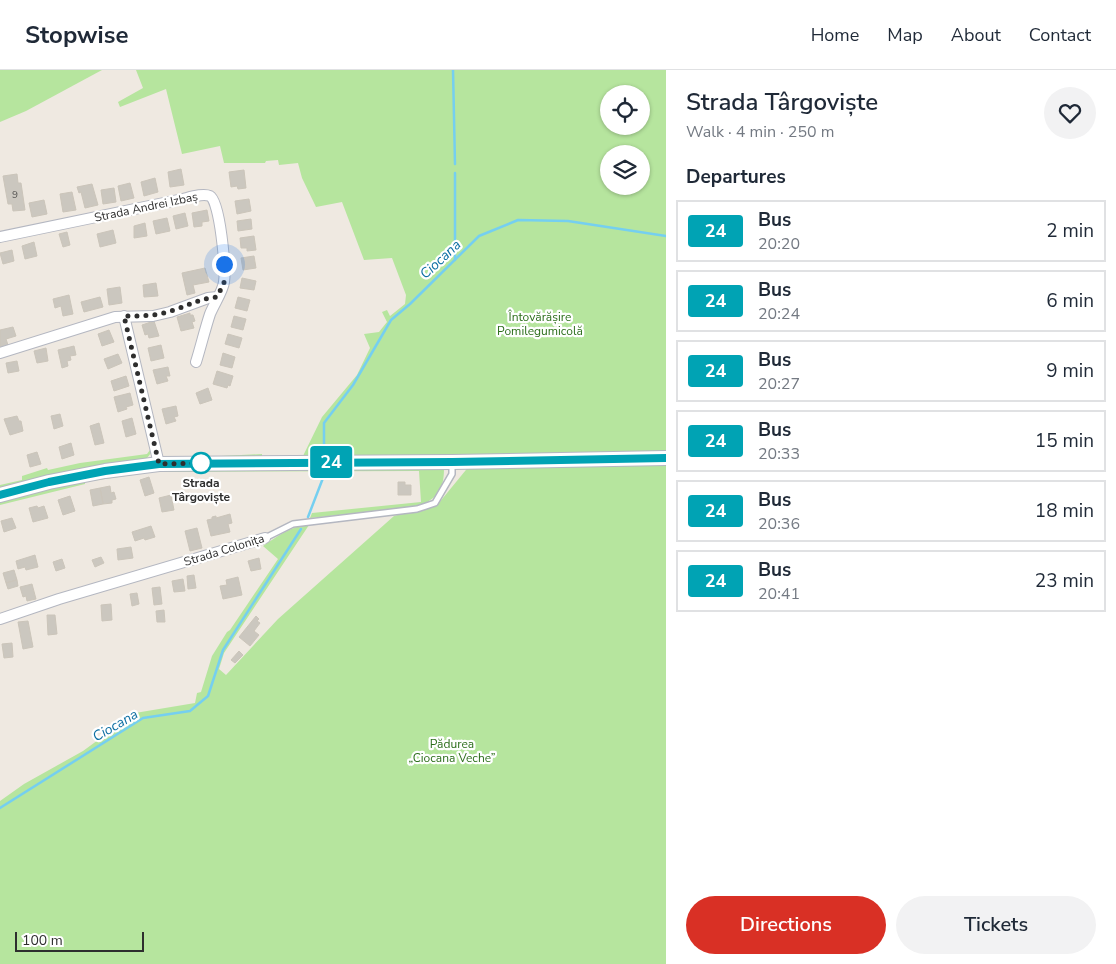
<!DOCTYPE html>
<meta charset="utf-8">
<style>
:root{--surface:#fff;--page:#f2f2f3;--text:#1f2937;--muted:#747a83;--line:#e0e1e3;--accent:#d93025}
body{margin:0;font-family:"Nunito Sans",sans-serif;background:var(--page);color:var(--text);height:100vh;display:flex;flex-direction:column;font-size:19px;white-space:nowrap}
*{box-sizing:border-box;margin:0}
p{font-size:16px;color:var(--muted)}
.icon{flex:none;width:28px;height:28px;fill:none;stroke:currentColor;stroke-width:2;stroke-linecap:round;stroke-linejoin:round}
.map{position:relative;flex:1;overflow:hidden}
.sheet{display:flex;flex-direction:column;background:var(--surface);width:450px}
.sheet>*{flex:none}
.badge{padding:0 10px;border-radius:4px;font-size:18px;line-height:32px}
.buttons{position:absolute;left:600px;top:15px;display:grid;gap:10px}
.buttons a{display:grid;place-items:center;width:50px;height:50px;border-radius:50%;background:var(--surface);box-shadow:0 1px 4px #0004;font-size:25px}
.scale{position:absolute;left:15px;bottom:12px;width:129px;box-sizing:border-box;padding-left:5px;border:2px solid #2e2e2e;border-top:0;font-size:14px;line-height:18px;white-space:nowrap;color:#2e2e2e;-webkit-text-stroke:4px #fff;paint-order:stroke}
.you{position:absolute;width:25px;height:25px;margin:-12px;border:4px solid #fff;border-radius:50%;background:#1a73e8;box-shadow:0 0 0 8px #1a73e833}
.map>.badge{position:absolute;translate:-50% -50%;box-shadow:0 0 0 2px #fff}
h2{padding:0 20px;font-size:19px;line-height:45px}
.round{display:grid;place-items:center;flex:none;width:52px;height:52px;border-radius:26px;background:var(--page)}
.summary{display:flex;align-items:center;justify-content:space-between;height:85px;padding:0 20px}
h1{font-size:24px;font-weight:600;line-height:38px}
.cta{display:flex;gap:10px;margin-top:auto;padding:10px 20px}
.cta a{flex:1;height:58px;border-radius:30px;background:var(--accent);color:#fff;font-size:20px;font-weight:600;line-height:58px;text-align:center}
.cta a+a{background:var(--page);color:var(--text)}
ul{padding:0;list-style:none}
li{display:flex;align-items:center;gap:15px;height:62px;margin:0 10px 8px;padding:0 10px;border:2px solid var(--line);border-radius:0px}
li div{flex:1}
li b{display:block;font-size:19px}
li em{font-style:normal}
li .badge{min-width:55px;font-weight:700;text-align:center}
header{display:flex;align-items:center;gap:30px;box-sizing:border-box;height:70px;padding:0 25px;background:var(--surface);border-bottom:1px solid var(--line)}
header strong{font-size:24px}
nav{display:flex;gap:28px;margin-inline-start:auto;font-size:18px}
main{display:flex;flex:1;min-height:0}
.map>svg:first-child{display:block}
.green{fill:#b6e59e;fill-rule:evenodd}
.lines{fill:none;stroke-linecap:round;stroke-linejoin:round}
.stream{stroke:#75cff0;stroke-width:2.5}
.building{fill:#cbc7bf;stroke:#cbc5ba}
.lane-casing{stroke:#b4b7c1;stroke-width:8}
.street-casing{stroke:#b4b7c1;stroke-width:12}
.secondary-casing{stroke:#b4b7c1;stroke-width:16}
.lane{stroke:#fff;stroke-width:5}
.street{stroke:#fff;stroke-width:10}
.secondary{stroke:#fff;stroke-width:14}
.line-casing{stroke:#fff;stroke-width:11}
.line{stroke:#00a3b4;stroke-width:8}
.walk{stroke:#2e2e2e;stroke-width:5;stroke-dasharray:0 9}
.stop-dot{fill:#fff;stroke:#00a3b4;stroke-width:2.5}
.labels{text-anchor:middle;stroke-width:4.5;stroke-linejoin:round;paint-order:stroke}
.number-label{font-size:10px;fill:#555452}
.street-label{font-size:12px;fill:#2e2e2e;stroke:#fff}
.park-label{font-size:12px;fill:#2c6e1b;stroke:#fff}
.stop-label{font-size:12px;font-weight:bold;fill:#2e2e2e;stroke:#fff}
.water-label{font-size:14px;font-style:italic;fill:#0d6fa3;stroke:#fff}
</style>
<header>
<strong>Stopwise</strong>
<nav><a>Home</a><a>Map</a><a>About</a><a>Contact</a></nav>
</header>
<main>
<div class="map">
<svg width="666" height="894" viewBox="0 0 666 894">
<rect width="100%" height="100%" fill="#efe9e1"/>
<g class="green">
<path d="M0,0H102L26,41L0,52Z"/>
<path d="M136,0H666V385L222,390L221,386L262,384V387L303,386L322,347L357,305L370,278L364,264L379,262L387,252L382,242L387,240L390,246L405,234L406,225L392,188L364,190L342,132L316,137L302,108L298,93L279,95L278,90L266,91L265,93H224L220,76L182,84L166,19L120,37L118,32L143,18ZM609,24H641V56H609ZM609,84H641V116H609Z"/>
<path d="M150,380L151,383L143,393L0,420V415L22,410V406L47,398L48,400L80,393L147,384Z"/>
<path d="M666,393V894H0V731L24,714L83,681L135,643L195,633L197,623L201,622L212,586L227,562L230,560L278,489L263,476C278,466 290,456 309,455L224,583L219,599L226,605L278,549L394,446L438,434L470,395Z"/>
<path d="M444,398C444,421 437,429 416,437L310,448L312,443L421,432L419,401L152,402L85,412V414L0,435V429L91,408L154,400Z"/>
</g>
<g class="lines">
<g class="stream">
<path d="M453,0L455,94"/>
<path d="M455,103V190"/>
<path d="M324,388V353L353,315L391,250L410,234L479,166L518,150L568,151L666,166"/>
<path d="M308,447L323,408L324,400"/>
<path d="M0,738L143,648L190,641L208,626L223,580L301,459"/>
</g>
</g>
<g class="building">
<path d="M181,99L184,115L170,117L168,102Z"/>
<path d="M244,100L246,118L238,119L237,116L231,117L229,102Z"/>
<path d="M17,104L18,113H21L25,140L13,141L12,134H8L3,106Z"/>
<path d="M155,108L158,122L144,126L141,112Z"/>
<path d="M130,113L134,128L121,131L118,116Z"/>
<path d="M92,114L98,135L85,138L81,122L79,123L77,117Z"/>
<path d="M114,118L116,132L103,134L101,120Z"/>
<path d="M72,122L76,140L63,142L60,124Z"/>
<path d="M249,129L251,141L237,144L235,131Z"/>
<path d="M44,130L47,144L32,147L29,133Z"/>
<path d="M207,140L209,151L202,152V156L194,157L192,143Z"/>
<path d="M185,143L188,156L176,159L173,146Z"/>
<path d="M167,148L170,161L156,164L153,151Z"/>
<path d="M251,149L252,159L238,161L237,151Z"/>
<path d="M145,153L147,166L134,168V156Z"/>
<path d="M113,160L116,173L100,177L97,164Z"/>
<path d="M67,162L70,175L63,177L59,164Z"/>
<path d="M254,166L256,180L247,181V178H241L240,168Z"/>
<path d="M34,172L37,186L25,189L22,176Z"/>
<path d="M12,180L14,191L3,194L0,183Z"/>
<path d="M254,186L256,198L243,200L241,188Z"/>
<path d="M205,198L209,212L193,215L195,223L187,225L182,203Z"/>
<path d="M242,208L256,211L254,220L240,218Z"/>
<path d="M156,213L158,226L144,227L143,215Z"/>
<path d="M120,217L122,233L109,235L107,219Z"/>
<path d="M69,225L73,244L63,246L61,236L55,238L53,229Z"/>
<path d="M100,227L103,237L84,242L81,232Z"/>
<path d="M238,227L250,230L247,241L235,238Z"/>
<path d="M190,243V245H193L195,251L192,252L194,258L181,261L177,247Z"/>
<path d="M234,246L246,249L243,260L231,257Z"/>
<path d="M154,251L159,266L149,268L148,264L145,265L142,255Z"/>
<path d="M13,257L16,266L6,269L8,275L0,277V260Z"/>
<path d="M109,260L114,272L102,276L98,264Z"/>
<path d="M228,264L242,268L239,278L225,274Z"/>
<path d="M161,275L164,288L151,291L148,278Z"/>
<path d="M74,276L76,285L70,286L71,290L67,291L68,296L62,298L58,280Z"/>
<path d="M46,278L48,291L37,293L34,281Z"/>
<path d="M223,283L235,287L232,298L220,295Z"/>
<path d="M118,284L122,293L108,299L104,289Z"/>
<path d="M17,291L19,301L8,303L6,293Z"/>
<path d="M168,297L170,306H166L168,311L157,314L153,300Z"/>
<path d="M217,301L233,306L230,316L228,315L227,318L213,314Z"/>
<path d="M126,306L129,316L114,321L111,311Z"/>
<path d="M208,318L212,330L200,334L196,323Z"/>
<path d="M130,323L133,335L126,337L127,339L118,342L114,327Z"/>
<path d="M176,336L178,346L174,347L176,351L166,354L162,339Z"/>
<path d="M60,344L63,356L54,359L51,346Z"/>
<path d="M17,346L19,351H21L23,361L10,365L4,349Z"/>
<path d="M132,348L136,364L126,367L122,351Z"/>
<path d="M99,353L104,373L95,375L90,356Z"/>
<path d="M71,373L74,385L62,389L59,377Z"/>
<path d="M37,382L41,394L30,397L27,385Z"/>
<path d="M149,407L154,423L145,426L140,410Z"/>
<path d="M398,412H405V415H411V425H398Z"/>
<path d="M110,416L111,423L114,422L116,429L112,430V433L103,434L100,418Z"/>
<path d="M100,418L103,434L93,436L90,420Z"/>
<path d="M171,425L174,440L162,442L159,428Z"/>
<path d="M70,426L75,441L63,445L58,430Z"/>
<path d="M37,436L38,438L44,436L48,448L33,452L29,438Z"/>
<path d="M230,444L232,453L228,454L230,462L211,466L207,450L212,449V447L216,446V448Z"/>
<path d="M12,448L16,458L4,462L1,451Z"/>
<path d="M151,456L155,467L145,470L144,468L135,471L132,462Z"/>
<path d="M197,458L202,478L190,481L185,461Z"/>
<path d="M131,477L133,488L118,490L117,479Z"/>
<path d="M35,485L38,497L26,500L25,497L18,499L16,491Z"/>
<path d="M101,487L104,493L95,497L92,490Z"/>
<path d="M259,488L261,499L251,501L248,491Z"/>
<path d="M62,489L65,498L56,501L53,492Z"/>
<path d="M14,500L17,510L6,513L3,503Z"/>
<path d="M194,505L196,518L188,519L187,506Z"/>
<path d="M238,507L242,525L223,529L220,516L227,515L226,510Z"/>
<path d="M183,509L185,521L174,522L172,511Z"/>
<path d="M17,510L18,516L8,519L6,513Z"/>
<path d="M32,514L36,529L27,531L26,526L23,527L20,517Z"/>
<path d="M160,517L162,534L154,535L152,518Z"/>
<path d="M137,523L139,534L132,536L130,524Z"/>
<path d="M111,534L112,550L102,551L101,535Z"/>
<path d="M164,540L165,552H157L156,541Z"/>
<path d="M47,545H55L57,564L48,565Z"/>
<path d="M256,546L259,549L257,551L260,553L254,561L259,565L250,576L239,567Z"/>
<path d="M28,551L33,577L23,579L18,552Z"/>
<path d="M12,573L13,587L4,588L2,574Z"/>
<path d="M239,581L243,585L235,593L231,590Z"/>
</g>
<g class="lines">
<g class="lane-casing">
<path id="lane" d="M265,468L293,454L417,439L435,433L452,404V392"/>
</g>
<g class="street-casing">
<g id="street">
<path d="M0,167L183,129C191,127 203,123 210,126C220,131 226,199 224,212C223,221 214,234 210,244C205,259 201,276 196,292"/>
<path d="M124,246L159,394"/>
<path d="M0,283L115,247L153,246L170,242L208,228L217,227"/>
<path d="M0,549L59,529L265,468"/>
</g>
</g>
<g class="secondary-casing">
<path id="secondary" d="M0,425L49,412L105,401L159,394L452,392L666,388"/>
</g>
<use href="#lane" class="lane"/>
<use href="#street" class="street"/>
<use href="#secondary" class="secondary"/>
</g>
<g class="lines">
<g class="line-casing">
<path id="line" d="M0,425L49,412L105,401L159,394L452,392L666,388"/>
</g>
<use href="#line" class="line"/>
<path class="walk" d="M201,393L159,394L124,246C140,246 156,246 171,241C187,236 201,228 217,227L224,213V194"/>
</g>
<circle class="stop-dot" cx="201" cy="393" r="10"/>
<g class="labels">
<g class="number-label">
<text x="15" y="128">9</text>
</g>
<g class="street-label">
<text transform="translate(146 137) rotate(-12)" y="4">Strada Andrei Izbaș</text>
<text transform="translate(224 480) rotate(-17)" y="4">Strada Colonița</text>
</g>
<g class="park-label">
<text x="540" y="251">Întovărășire<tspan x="540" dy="14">Pomilegumicolă</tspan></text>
<text x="452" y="678">Pădurea<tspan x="452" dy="14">„Ciocana Veche”</tspan></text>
</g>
<g class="stop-label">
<text x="201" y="417">Strada<tspan x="201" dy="14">Târgoviște</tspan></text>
</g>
<g class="water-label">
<text transform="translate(440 189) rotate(-43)" y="5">Ciocana</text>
<text transform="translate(115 655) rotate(-30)" y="5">Ciocana</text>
</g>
</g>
</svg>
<div class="buttons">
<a><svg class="icon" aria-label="locate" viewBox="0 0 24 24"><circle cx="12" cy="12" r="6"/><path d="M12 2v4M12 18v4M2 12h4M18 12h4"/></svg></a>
<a><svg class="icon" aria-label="layers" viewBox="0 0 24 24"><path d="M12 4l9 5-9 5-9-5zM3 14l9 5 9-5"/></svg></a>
</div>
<div class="scale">100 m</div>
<div class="you" style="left:224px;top:194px"></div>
<b class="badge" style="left:331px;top:392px;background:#00a3b4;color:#fff">24</b>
</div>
<section class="sheet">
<div class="summary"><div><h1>Strada Târgoviște</h1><p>Walk · 4 min · 250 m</p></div><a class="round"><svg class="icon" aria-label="heart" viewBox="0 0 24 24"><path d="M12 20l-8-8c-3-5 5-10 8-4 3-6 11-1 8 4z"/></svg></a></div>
<h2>Departures</h2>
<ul>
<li><span class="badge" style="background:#00a3b4;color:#fff">24</span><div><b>Bus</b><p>20:20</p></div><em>2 min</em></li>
<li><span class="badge" style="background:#00a3b4;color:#fff">24</span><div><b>Bus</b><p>20:24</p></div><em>6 min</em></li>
<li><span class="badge" style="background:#00a3b4;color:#fff">24</span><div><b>Bus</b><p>20:27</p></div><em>9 min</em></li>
<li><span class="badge" style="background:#00a3b4;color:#fff">24</span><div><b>Bus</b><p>20:33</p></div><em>15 min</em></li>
<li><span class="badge" style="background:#00a3b4;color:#fff">24</span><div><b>Bus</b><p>20:36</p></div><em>18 min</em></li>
<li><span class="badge" style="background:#00a3b4;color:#fff">24</span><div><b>Bus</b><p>20:41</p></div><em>23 min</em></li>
</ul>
<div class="cta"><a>Directions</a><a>Tickets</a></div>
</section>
</main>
